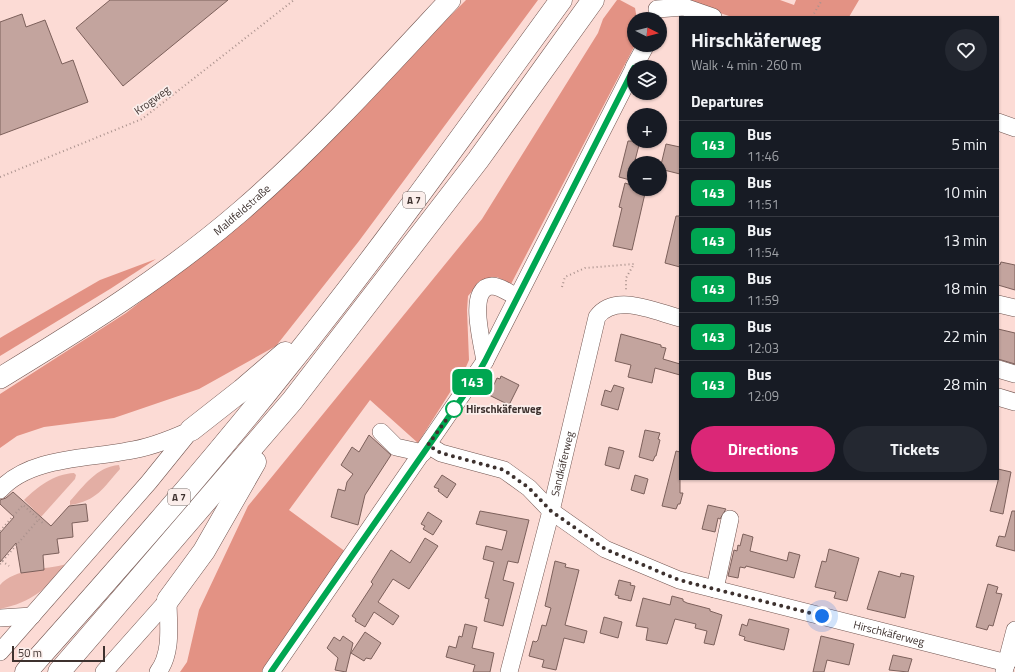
<!DOCTYPE html>
<meta charset="utf-8">
<style>
:root{--surface:#171b24;--page:#242831;--text:#f1f3f6;--muted:#9ea1a6;--line:#363941;--accent:#db2777}
body{margin:0;font-family:"Titillium Web",sans-serif;background:var(--page);color:var(--text);height:100vh;display:flex;flex-direction:column;font-size:15px;white-space:nowrap}
*{box-sizing:border-box;margin:0}
p{font-size:13px;color:var(--muted)}
.icon{flex:none;width:22px;height:22px;fill:none;stroke:currentColor;stroke-width:2;stroke-linecap:round;stroke-linejoin:round}
.map{position:relative;flex:1;overflow:hidden}
.panel{position:absolute;left:679px;top:16px;width:320px;height:464px;display:flex;flex-direction:column;background:var(--surface);border-radius:0px;box-shadow:0 1px 3px #0004}
.panel>*{flex:none}
.badge{padding:0 8px;border-radius:6px;font-size:14px;line-height:26px}
.needle{width:26px;rotate:96deg}
.tools{position:absolute;left:627px;top:12px;display:grid;gap:8px}
.tools a{display:grid;place-items:center;width:40px;height:40px;border-radius:50%;background:var(--surface);box-shadow:0 1px 3px #0004;font-size:20px}
.scale{position:absolute;left:12px;bottom:10px;width:93px;box-sizing:border-box;padding-left:4px;border:2px solid #3d312e;border-top:0;font-size:11px;line-height:14px;white-space:nowrap;color:#3d312e;-webkit-text-stroke:3px #fbeeeb;paint-order:stroke}
.you{position:absolute;width:20px;height:20px;margin:-10px;border:3px solid #fff;border-radius:50%;background:#1a73e8;box-shadow:0 0 0 6px #1a73e833}
.map>.badge{position:absolute;translate:-50% -50%;box-shadow:0 0 0 2px #fff}
h2{padding:0 12px;font-size:15px;line-height:36px}
.round{display:grid;place-items:center;flex:none;width:42px;height:42px;border-radius:21px;background:var(--page)}
.headline{display:flex;align-items:center;justify-content:space-between;height:68px;padding:0 12px}
h1{font-size:19px;font-weight:700;line-height:30px}
.action{display:flex;gap:8px;margin-top:auto;padding:8px 12px}
.action a{flex:1;height:46px;border-radius:24px;background:var(--accent);color:#fff;font-size:16px;font-weight:700;line-height:46px;text-align:center}
.action a+a{background:var(--page);color:var(--text)}
ul{padding:0;list-style:none}
li{display:flex;align-items:center;gap:12px;height:48px;padding:0 12px;border-top:1px solid var(--line)}
li div{flex:1}
li b{display:block;font-size:15px}
li em{font-style:normal}
li .badge{min-width:44px;font-weight:700;text-align:center}
.map>svg:first-child{display:block}
.green{fill:#e3aea4}
.forest{fill:#e39284}
.building{fill:#c3a49e;stroke:#7c605b}
.lines{fill:none;stroke-linecap:round;stroke-linejoin:round}
.minor-casing{stroke:#715550;stroke-width:18}
.major-casing{stroke:#715550;stroke-width:22}
.highway-casing{stroke:#715550;stroke-width:23}
.path{stroke:#aa928d;stroke-width:2;stroke-dasharray:1 3;stroke-linecap:butt}
.minor{stroke:#fff;stroke-width:17}
.major{stroke:#fff;stroke-width:21}
.highway{stroke:#fff;stroke-width:22}
.line-casing{stroke:#fff;stroke-width:9}
.line{stroke:#00a651;stroke-width:6}
.walk{stroke:#3d312e;stroke-width:4;stroke-dasharray:0 7.2}
.stop-dot{fill:#fff;stroke:#00a651;stroke-width:2}
.labels{text-anchor:middle;stroke-width:3.5;stroke-linejoin:round;paint-order:stroke}
.shield{fill:#fbeeeb;stroke:#766a67;stroke-width:1}
.shield-label{font-size:10px;font-weight:bold;fill:#3d312e}
.street-label{font-size:11px;fill:#3d312e;stroke:#fbeeeb}
.stop-label{font-size:11px;font-weight:bold;fill:#3d312e;stroke:#fbeeeb;text-anchor:start}
</style>
<div class="map">
<svg width="1015" height="672" viewBox="0 0 1015 672">
<rect width="100%" height="100%" fill="#fcdbd5"/>
<g class="green">
<path d="M119,465L120,469C103,488 97,501 70,505V501C84,486 96,467 119,465Z"/>
<path d="M74,473L76,475L75,479L41,517L24,500C37,487 54,474 74,473Z"/>
<path d="M67,564C47,589 32,602 0,609V585C15,568 45,570 67,564Z"/>
</g>
<g class="forest">
<path d="M466,0H538L359,241L276,346L199,389L114,418L44,427L17,436L0,448V394L126,313L210,248L342,125Z"/>
<path d="M617,0H620L635,8L637,19H634L635,45L511,284L497,277L480,282L468,296L467,310L469,360L466,367L418,443L370,400L289,510L346,552L262,672H180L187,662L199,610L248,506L482,219L598,33L603,19Z"/>
<path d="M681,0H780L794,5L796,0H859L849,17H732Z"/>
<path d="M156,259L110,289L0,356V338L5,335L100,280Z"/>
</g>
<g class="building">
<path d="M110,0H228L123,86L76,28Z"/>
<path d="M22,14L26,27L45,20L62,64L73,60L88,102L0,135V22Z"/>
<path d="M628,141H640L630,180L619,177Z"/>
<path d="M666,144L680,147V174L660,169Z"/>
<path d="M625,183L634,186V189H646L632,250L613,246L622,208L619,207Z"/>
<path d="M676,216H680V267L665,263Z"/>
<path d="M1001,262L1015,265V290L998,285V264L1000,265Z"/>
<path d="M998,329L1015,333V364L998,359Z"/>
<path d="M621,334L661,345V347L666,348L663,359L680,364V375L655,368L652,383L628,377L631,365L615,361Z"/>
<path d="M501,376L519,385L509,405L489,395L497,378L500,379Z"/>
<path d="M614,385L624,388L618,410L601,405L605,390L611,392Z"/>
<path d="M645,430L660,433L658,439L660,440L656,456H655L653,461L639,457Z"/>
<path d="M369,435L391,455L365,495L358,525L331,517L338,489L345,491L347,482L353,474L341,465L352,447L359,452Z"/>
<path d="M609,447L624,451L619,469L605,465Z"/>
<path d="M676,451L680,452V493H683L680,504H678L676,509L662,506Z"/>
<path d="M998,469L1011,472L1003,514L990,511L998,481Z"/>
<path d="M442,475L456,484L447,498L438,491L439,489L434,487Z"/>
<path d="M635,475L648,479L644,494L631,490Z"/>
<path d="M13,492L51,526L69,506L86,504L88,521L72,523L73,537L57,539L59,553L43,555L44,570L21,573L16,543L0,562V533L14,517L0,504V500L6,498Z"/>
<path d="M708,505L726,509L720,519L718,518L715,532L702,529Z"/>
<path d="M480,511L529,520L518,563L508,561L503,580L514,583L503,626L484,621L489,599L485,598L494,562L483,559L486,546L502,550L507,531L476,524Z"/>
<path d="M1012,511H1015V551L996,546L999,536L1005,537Z"/>
<path d="M428,512L442,521L433,535L423,529L425,526L421,524Z"/>
<path d="M743,534L753,537L750,551L787,561L789,552L800,555L794,578L746,566L745,568L740,567L738,578L728,576L734,550L737,551L738,545L740,546Z"/>
<path d="M425,538L438,546L409,589L393,579L378,602L399,616L393,625L374,612L365,627L355,621L356,619L352,616L373,584L371,582L391,550L410,563Z"/>
<path d="M829,549L859,558L847,601L834,598L836,592L815,587L822,561L826,562Z"/>
<path d="M555,561L566,564L565,567L579,570L565,625L587,631L584,643L564,638L556,670L542,667L544,660L529,656L533,641L536,642L538,640L542,625L546,626L551,608L545,606Z"/>
<path d="M879,571L900,577L901,573L914,576L905,618L867,609Z"/>
<path d="M619,580L631,583L630,585L635,586L631,601L618,598L619,596L615,595Z"/>
<path d="M988,584L998,587L996,593L1002,594L993,626L989,625L987,630L976,627Z"/>
<path d="M672,596L683,599V601L687,603L710,609V611L722,615L714,645L704,643L707,631L695,628L696,624L675,619L667,644L646,640L648,628L636,626L643,598L670,605Z"/>
<path d="M604,617L622,622L618,638L600,633Z"/>
<path d="M749,619L789,629L784,650L747,641L744,640L745,637L739,635L742,624L747,626Z"/>
<path d="M465,624L477,627L472,648L494,653L490,672H473L475,665L446,657L449,646L456,648L459,636L462,637Z"/>
<path d="M365,632L381,643L371,659L366,658L364,661L351,653Z"/>
<path d="M343,636L353,643L346,672L335,670L338,658L327,648L334,637L340,641Z"/>
<path d="M821,636L854,644L849,665L827,660L824,672H813Z"/>
<path d="M893,655L912,659L908,672L889,670Z"/>
</g>
<g class="lines">
<g class="minor-casing">
<g id="minor">
<path d="M657,9L684,7L713,17"/>
<path d="M634,67L646,45"/>
<path d="M998,122L1015,128"/>
<path d="M998,304L1015,308"/>
<path d="M485,361C483,346 466,287 492,286C500,286 509,293 517,297"/>
<path d="M998,369L1015,374"/>
<path d="M998,397L1015,402"/>
<path d="M381,432L396,447L423,453"/>
<path id="s1" d="M428,445L441,453L504,470L529,488L551,511L605,549L679,580L1007,663"/>
<path d="M0,490C29,457 87,459 127,451C149,448 169,440 189,431"/>
<path d="M715,589L730,519"/>
<path d="M0,618L32,616"/>
<path d="M0,652L149,482L191,430"/>
<path d="M104,672L168,600"/>
<path d="M158,672C173,652 168,623 168,600"/>
<path d="M271,672L485,361L634,68"/>
<path id="s2" d="M509,672L551,511L597,317C615,292 656,312 680,318"/>
<path d="M1004,672L1015,630"/>
</g>
</g>
<g class="major-casing">
<g id="major">
<path id="s3" d="M0,378C84,327 167,275 241,211C316,146 383,72 450,0"/>
</g>
</g>
<g class="highway-casing">
<g id="highway">
<path d="M191,430L242,390L285,353"/>
<path d="M168,600L204,551L255,462"/>
<path d="M26,672C115,572 204,472 287,367C383,248 471,123 561,0"/>
<path d="M59,672L292,401L478,160L593,0"/>
</g>
</g>
<g class="path">
<path d="M812,17L822,0"/>
<path d="M0,177L142,119L294,0"/>
<path d="M562,287L565,277L585,268L634,264L626,278V291"/>
<path d="M0,531L23,505L44,524"/>
<path d="M2,561L9,566"/>
<path d="M0,564L39,519"/>
</g>
<use href="#minor" class="minor"/>
<use href="#major" class="major"/>
<use href="#highway" class="highway"/>
</g>
<g class="lines">
<g class="line-casing">
<path id="line" d="M271,672L473,382L485,361L634,68"/>
</g>
<use href="#line" class="line"/>
<path class="walk" d="M454,409L428,445L441,453L504,470L529,488L551,511L605,549L679,580L822,616"/>
</g>
<circle class="stop-dot" cx="454" cy="409" r="8"/>
<g class="labels">
<g class="shield">
<rect x="403" y="192" width="22" height="16" rx="3"/>
<rect x="168" y="489" width="22" height="16" rx="3"/>
</g>
<g class="shield-label">
<text x="414" y="204">A 7</text>
<text x="179" y="501">A 7</text>
</g>
<g class="street-label">
<text transform="translate(152 100) rotate(-36)" y="4">Krogweg</text>
<text dy="4" stroke="none"><textPath href="#s3" startOffset="295">Maldfeldstraße</textPath></text>
<text dy="4" stroke="none"><textPath href="#s2" startOffset="215">Sandkäferweg</textPath></text>
<text dy="4" stroke="none"><textPath href="#s1" startOffset="506">Hirschkäferweg</textPath></text>
</g>
<g class="stop-label">
<text x="466" y="413">Hirschkäferweg</text>
</g>
</g>
</svg>
<div class="tools">
<a><svg class="needle" viewBox="-14 -14 28 28"><path d="M0-13l5 13h-10z" fill="#e53935"/><path d="M0 13l5-13h-10z" fill="#9ea1a6"/></svg></a>
<a><svg class="icon" aria-label="layers" viewBox="0 0 24 24"><path d="M12 4l9 5-9 5-9-5zM3 14l9 5 9-5"/></svg></a>
<a>+</a>
<a>−</a>
</div>
<div class="scale">50 m</div>
<div class="you" style="left:822px;top:616px"></div>
<b class="badge" style="left:472px;top:382px;background:#00a651;color:#fff">143</b>
<section class="panel">
<div class="headline"><div><h1>Hirschkäferweg</h1><p>Walk · 4 min · 260 m</p></div><a class="round"><svg class="icon" aria-label="heart" viewBox="0 0 24 24"><path d="M12 20l-8-8c-3-5 5-10 8-4 3-6 11-1 8 4z"/></svg></a></div>
<h2>Departures</h2>
<ul>
<li><span class="badge" style="background:#00a651;color:#fff">143</span><div><b>Bus</b><p>11:46</p></div><em>5 min</em></li>
<li><span class="badge" style="background:#00a651;color:#fff">143</span><div><b>Bus</b><p>11:51</p></div><em>10 min</em></li>
<li><span class="badge" style="background:#00a651;color:#fff">143</span><div><b>Bus</b><p>11:54</p></div><em>13 min</em></li>
<li><span class="badge" style="background:#00a651;color:#fff">143</span><div><b>Bus</b><p>11:59</p></div><em>18 min</em></li>
<li><span class="badge" style="background:#00a651;color:#fff">143</span><div><b>Bus</b><p>12:03</p></div><em>22 min</em></li>
<li><span class="badge" style="background:#00a651;color:#fff">143</span><div><b>Bus</b><p>12:09</p></div><em>28 min</em></li>
</ul>
<div class="action"><a>Directions</a><a>Tickets</a></div>
</section>
</div>
